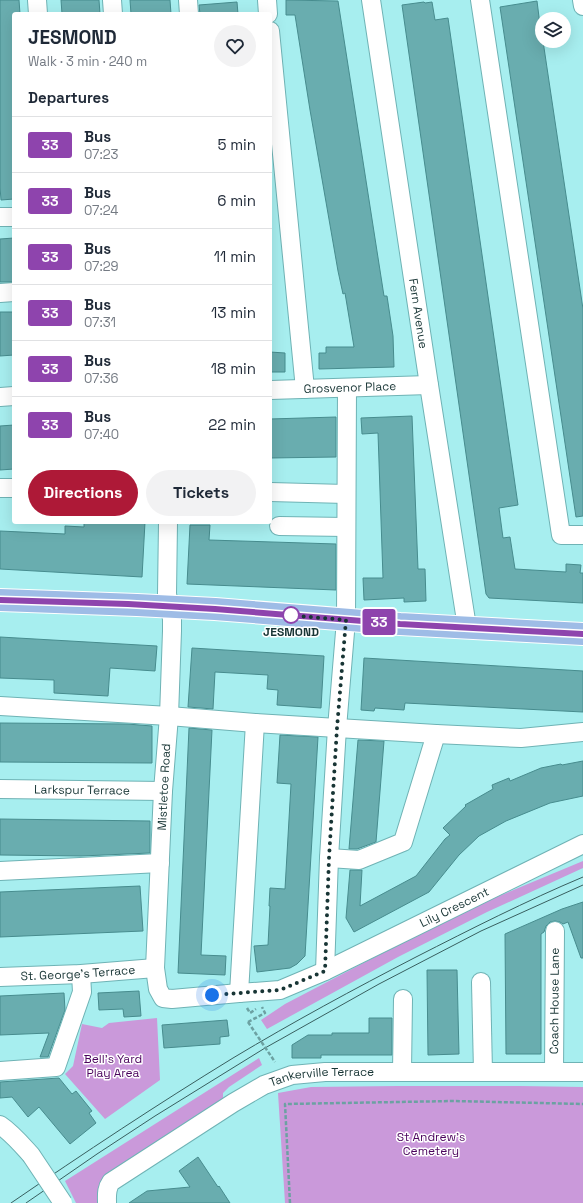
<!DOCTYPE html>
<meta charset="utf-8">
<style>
:root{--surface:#fff;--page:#f2f2f3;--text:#1f2937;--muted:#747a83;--line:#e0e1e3;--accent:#ae1937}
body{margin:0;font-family:"Space Grotesk",sans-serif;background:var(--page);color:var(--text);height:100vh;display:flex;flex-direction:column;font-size:15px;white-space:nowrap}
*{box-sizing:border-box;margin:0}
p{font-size:13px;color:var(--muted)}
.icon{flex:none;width:22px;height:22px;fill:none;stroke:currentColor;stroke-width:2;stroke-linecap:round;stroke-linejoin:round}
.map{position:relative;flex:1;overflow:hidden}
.details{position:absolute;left:12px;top:12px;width:260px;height:512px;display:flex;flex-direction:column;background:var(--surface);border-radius:4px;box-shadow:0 4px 16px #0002}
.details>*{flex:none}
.badge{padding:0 8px;border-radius:3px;font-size:14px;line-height:26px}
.fabs{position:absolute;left:535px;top:12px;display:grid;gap:8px}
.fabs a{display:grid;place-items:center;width:36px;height:36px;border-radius:50%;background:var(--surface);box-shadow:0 4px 16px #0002;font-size:20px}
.you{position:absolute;width:20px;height:20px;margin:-10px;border:3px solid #fff;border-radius:50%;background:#1a73e8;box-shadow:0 0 0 6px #1a73e833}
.map>.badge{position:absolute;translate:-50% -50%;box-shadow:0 0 0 2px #fff}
h2{padding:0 16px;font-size:15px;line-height:36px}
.round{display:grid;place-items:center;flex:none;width:42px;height:42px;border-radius:21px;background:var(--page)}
.head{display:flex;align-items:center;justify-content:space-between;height:68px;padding:0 16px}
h1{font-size:19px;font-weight:700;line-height:30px}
.primary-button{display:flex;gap:8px;margin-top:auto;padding:8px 16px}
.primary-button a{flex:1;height:46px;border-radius:24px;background:var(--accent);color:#fff;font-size:16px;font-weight:700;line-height:46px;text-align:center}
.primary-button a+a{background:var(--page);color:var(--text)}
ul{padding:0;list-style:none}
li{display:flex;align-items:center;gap:12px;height:56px;padding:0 16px;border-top:1px solid var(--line)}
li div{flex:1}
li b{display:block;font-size:15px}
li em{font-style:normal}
li .badge{min-width:44px;font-weight:700;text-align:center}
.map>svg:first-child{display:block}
.green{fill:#ca99da}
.building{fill:#69adaf;stroke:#478c8e}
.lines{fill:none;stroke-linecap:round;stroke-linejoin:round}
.minor-casing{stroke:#6fb3b5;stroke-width:20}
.major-casing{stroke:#fff;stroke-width:24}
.path{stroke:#6ca1a2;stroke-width:2.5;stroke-dasharray:4 2;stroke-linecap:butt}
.minor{stroke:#fff;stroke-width:18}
.major{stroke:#9ebce6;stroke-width:22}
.tram{stroke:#385f5f;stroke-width:1}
.minor-bridge-casing{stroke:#6fb3b5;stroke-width:20;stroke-linecap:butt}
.path-bridge{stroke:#6ca1a2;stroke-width:2.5;stroke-dasharray:4 2;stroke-linecap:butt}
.minor-bridge{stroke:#fff;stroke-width:18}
.line-casing{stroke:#fff;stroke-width:9}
.line{stroke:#8e44ad;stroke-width:6}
.walk{stroke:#183535;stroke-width:4;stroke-dasharray:0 7.2}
.stop-dot{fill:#fff;stroke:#8e44ad;stroke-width:2}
.labels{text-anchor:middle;stroke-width:3;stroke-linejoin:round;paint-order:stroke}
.street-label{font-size:12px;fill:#183535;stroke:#fff}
.stop-label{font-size:12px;font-weight:bold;fill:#183535;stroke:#fff}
.park-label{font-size:12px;fill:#4b045d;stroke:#fff}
</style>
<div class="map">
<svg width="583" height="1203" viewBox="0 0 583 1203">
<rect width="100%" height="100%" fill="#a7eeef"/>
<g class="green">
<path d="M583,861V868L487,912L398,957L267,1029L261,1020L285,1004L463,911Z"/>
<path d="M157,1018L160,1080L105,1119L65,1074L73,1066L82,1024L102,1028L109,1023Z"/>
<path d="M259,1058L262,1065L229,1087L223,1093V1101L109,1172L103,1180L99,1203H76L65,1181Z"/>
<path d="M397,1086H520L583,1087V1203H285L278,1093L311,1087Z"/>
</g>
<g class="building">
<path d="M0,0H19L20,14H14V199L1,200L0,187Z"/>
<path d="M61,0H99L100,14H62Z"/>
<path d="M130,0H170L171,14H131Z"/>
<path d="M286,0L338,1L384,296H387L393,336L394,367L319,369V353H326V347H354L345,293L343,294L338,271L310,110L295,15H286Z"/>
<path d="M537,1L542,41H543L583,309V516L576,517L500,7Z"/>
<path d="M237,2L238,14H200L199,5Z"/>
<path d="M424,2L425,3L432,2L435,20L448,18L518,505L499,508L503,538L510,537L515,569L566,572V564L581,565L580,573H583V603L489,598L486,594L402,5Z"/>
<path d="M14,238V282H0V239Z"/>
<path d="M0,312H14V355L0,356Z"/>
<path d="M270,352L285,353V372H270Z"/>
<path d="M412,416L418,569H425L426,601L404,602V598L364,600L363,578H383L378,433L362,434L361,418Z"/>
<path d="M336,417V457L270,458V419Z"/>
<path d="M14,425V469L0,470V426Z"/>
<path d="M84,522H145L142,577L0,569V531L65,534V526L84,527Z"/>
<path d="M190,525H210L209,540L336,544V590L187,584Z"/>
<path d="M0,637L157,646L155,671L110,668L108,696L54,693V680L0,678Z"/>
<path d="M192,648L324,656L321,708L277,705L278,690L267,689L268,675L215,672L213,709L188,707Z"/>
<path d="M364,658L583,671V712L405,703L404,710L375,708L374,711L361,710Z"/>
<path d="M0,723L127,724L152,726V763L0,762Z"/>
<path d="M189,728L212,730L201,955L226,956L225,975L178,973Z"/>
<path d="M280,735L318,737L305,956L297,964L290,968L257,972L254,946L268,945L270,906H269L270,888L285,889L291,784L277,783Z"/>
<path d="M358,740L384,741L376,842L357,849H349Z"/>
<path d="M583,761V796L550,803L506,821L479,836L459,855L429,892L354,932L346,918L350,870H362L360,906L416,876L445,839L450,835L443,828L466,806L465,805L493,789L492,785L509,778L510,781L541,768L561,764L562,765Z"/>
<path d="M0,819L150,821V853L81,856L0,855Z"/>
<path d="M140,886L143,931L0,937V892Z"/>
<path d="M583,902V958H581L568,922L563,924L560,922L555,921L550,922L546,926L544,932L541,934V1054H506L505,934L562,909Z"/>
<path d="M427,970H457L459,1054L428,1055Z"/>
<path d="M139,991L141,1016L124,1017L123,1009L99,1010L98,993Z"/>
<path d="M64,993L65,1010L48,1057H40L49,1033L0,1035V996Z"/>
<path d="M369,1018H392V1055H321V1058H292V1045L308,1035H332V1033H369Z"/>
<path d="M227,1020L229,1036L220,1037V1044L164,1048L162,1025Z"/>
<path d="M59,1078L72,1094L76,1091L92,1111L89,1113L96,1123L70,1144L39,1107L28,1117L12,1097L0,1098V1082Z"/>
<path d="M198,1157L218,1187L219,1186L230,1203H129L147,1191L190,1187L179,1171Z"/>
</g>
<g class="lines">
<g class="minor-casing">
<g id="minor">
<path d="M37,0L38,14"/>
<path d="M112,0L113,14"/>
<path d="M188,0L189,14"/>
<path d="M267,0L268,14"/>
<path id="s1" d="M371,0L429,385L467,627"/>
<path d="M480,0L561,535H583"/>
<path d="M582,0L583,6"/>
<path d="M270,31L305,389"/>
<path d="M0,217H14"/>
<path d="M0,293L14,292"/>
<path id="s2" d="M270,390L429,385"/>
<path d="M0,397L14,396"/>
<path d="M0,488H14"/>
<path d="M270,492L346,494"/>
<path id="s3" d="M168,522L167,594L172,619V631L169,716L163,791L155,968L158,989L163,998L172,999L239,993L280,990L325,971L583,844"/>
<path d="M279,526L346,527"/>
<path d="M0,706L169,716L255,723L436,734L521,738L583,732"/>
<path id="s4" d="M0,789L163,791"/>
<path d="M329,858L359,860L403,842L436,734"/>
<path d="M0,871L160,863"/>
<path d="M325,971L329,858L337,728L346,620L347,388"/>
<path id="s5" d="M0,977L81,974L155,968"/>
<path d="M481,982L483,1072"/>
<path d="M239,993L255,723"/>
<path d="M0,1071L56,1067L82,992L81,974"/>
<path d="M402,1072L403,999"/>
<path id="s6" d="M554,1072L555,931"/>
<path d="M0,1125C12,1133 21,1144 31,1155"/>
<path id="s7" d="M107,1203C107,1195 106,1189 111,1182L233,1103L264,1085L292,1075L325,1072H583"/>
</g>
</g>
<g class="major-casing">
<path id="major" d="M0,600L137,605L215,609L400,624L583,634"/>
</g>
<g class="path">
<path d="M247,1008L250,1013L256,1009"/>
<path d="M248,1022L265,1013L262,1007"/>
<path d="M290,1203L285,1104L453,1101L583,1104"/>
</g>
<use href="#minor" class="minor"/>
<use href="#major" class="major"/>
<g class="tram">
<path d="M11,1203C84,1153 158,1104 233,1058C293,1022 354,989 416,957C471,929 526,901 583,877"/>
<path d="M26,1203L97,1154L155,1116L265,1048L379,984L481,931L583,885"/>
</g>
<g class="minor-bridge-casing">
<path id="minor-bridge" d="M31,1155L63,1203"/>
</g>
<path class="path-bridge" d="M248,1022L275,1062"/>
<use href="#minor-bridge" class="minor-bridge"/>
</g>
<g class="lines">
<g class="line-casing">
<path id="line" d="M0,600L128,604L215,609L400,624L583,634"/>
</g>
<use href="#line" class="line"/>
<path class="walk" d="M212,995L280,990L325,971L329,858L337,728L346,620L286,615H291"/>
</g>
<circle class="stop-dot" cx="291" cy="615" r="8"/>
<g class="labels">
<g class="street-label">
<text dy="4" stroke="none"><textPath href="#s1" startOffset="317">Fern Avenue</textPath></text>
<text dy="4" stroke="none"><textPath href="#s2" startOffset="80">Grosvenor Place</textPath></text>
<text transform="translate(164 787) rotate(-87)" y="4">Mistletoe Road</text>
<text dy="4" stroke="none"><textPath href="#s4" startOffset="82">Larkspur Terrace</textPath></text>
<text dy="4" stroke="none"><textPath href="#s3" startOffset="789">Lily Crescent</textPath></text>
<text dy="4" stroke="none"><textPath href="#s5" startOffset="78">St. George's Terrace</textPath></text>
<text dy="4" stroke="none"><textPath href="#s6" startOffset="71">Coach House Lane</textPath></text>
<text dy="4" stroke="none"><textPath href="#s7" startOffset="262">Tankerville Terrace</textPath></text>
</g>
<g class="stop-label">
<text x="291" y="636">JESMOND</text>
</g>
<g class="park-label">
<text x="113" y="1063">Bell's Yard<tspan x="113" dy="14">Play Area</tspan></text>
<text x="431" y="1141">St Andrew's<tspan x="431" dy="14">Cemetery</tspan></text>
</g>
</g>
</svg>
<div class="fabs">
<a><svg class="icon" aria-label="layers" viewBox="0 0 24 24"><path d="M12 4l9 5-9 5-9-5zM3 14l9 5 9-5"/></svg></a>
</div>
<div class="you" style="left:212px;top:995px"></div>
<b class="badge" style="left:379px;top:622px;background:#8e44ad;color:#fff">33</b>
<section class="details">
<div class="head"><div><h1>JESMOND</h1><p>Walk · 3 min · 240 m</p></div><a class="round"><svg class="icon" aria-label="heart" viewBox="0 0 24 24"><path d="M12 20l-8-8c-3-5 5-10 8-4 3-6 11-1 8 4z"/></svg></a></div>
<h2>Departures</h2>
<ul>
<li><span class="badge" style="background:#8e44ad;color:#fff">33</span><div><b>Bus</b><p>07:23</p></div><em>5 min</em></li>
<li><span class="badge" style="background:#8e44ad;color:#fff">33</span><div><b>Bus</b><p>07:24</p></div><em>6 min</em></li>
<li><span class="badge" style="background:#8e44ad;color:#fff">33</span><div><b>Bus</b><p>07:29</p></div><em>11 min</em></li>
<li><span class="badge" style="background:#8e44ad;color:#fff">33</span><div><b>Bus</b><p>07:31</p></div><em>13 min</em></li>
<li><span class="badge" style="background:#8e44ad;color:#fff">33</span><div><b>Bus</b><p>07:36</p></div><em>18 min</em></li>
<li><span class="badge" style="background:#8e44ad;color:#fff">33</span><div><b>Bus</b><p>07:40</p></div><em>22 min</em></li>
</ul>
<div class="primary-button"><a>Directions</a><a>Tickets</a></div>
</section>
</div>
